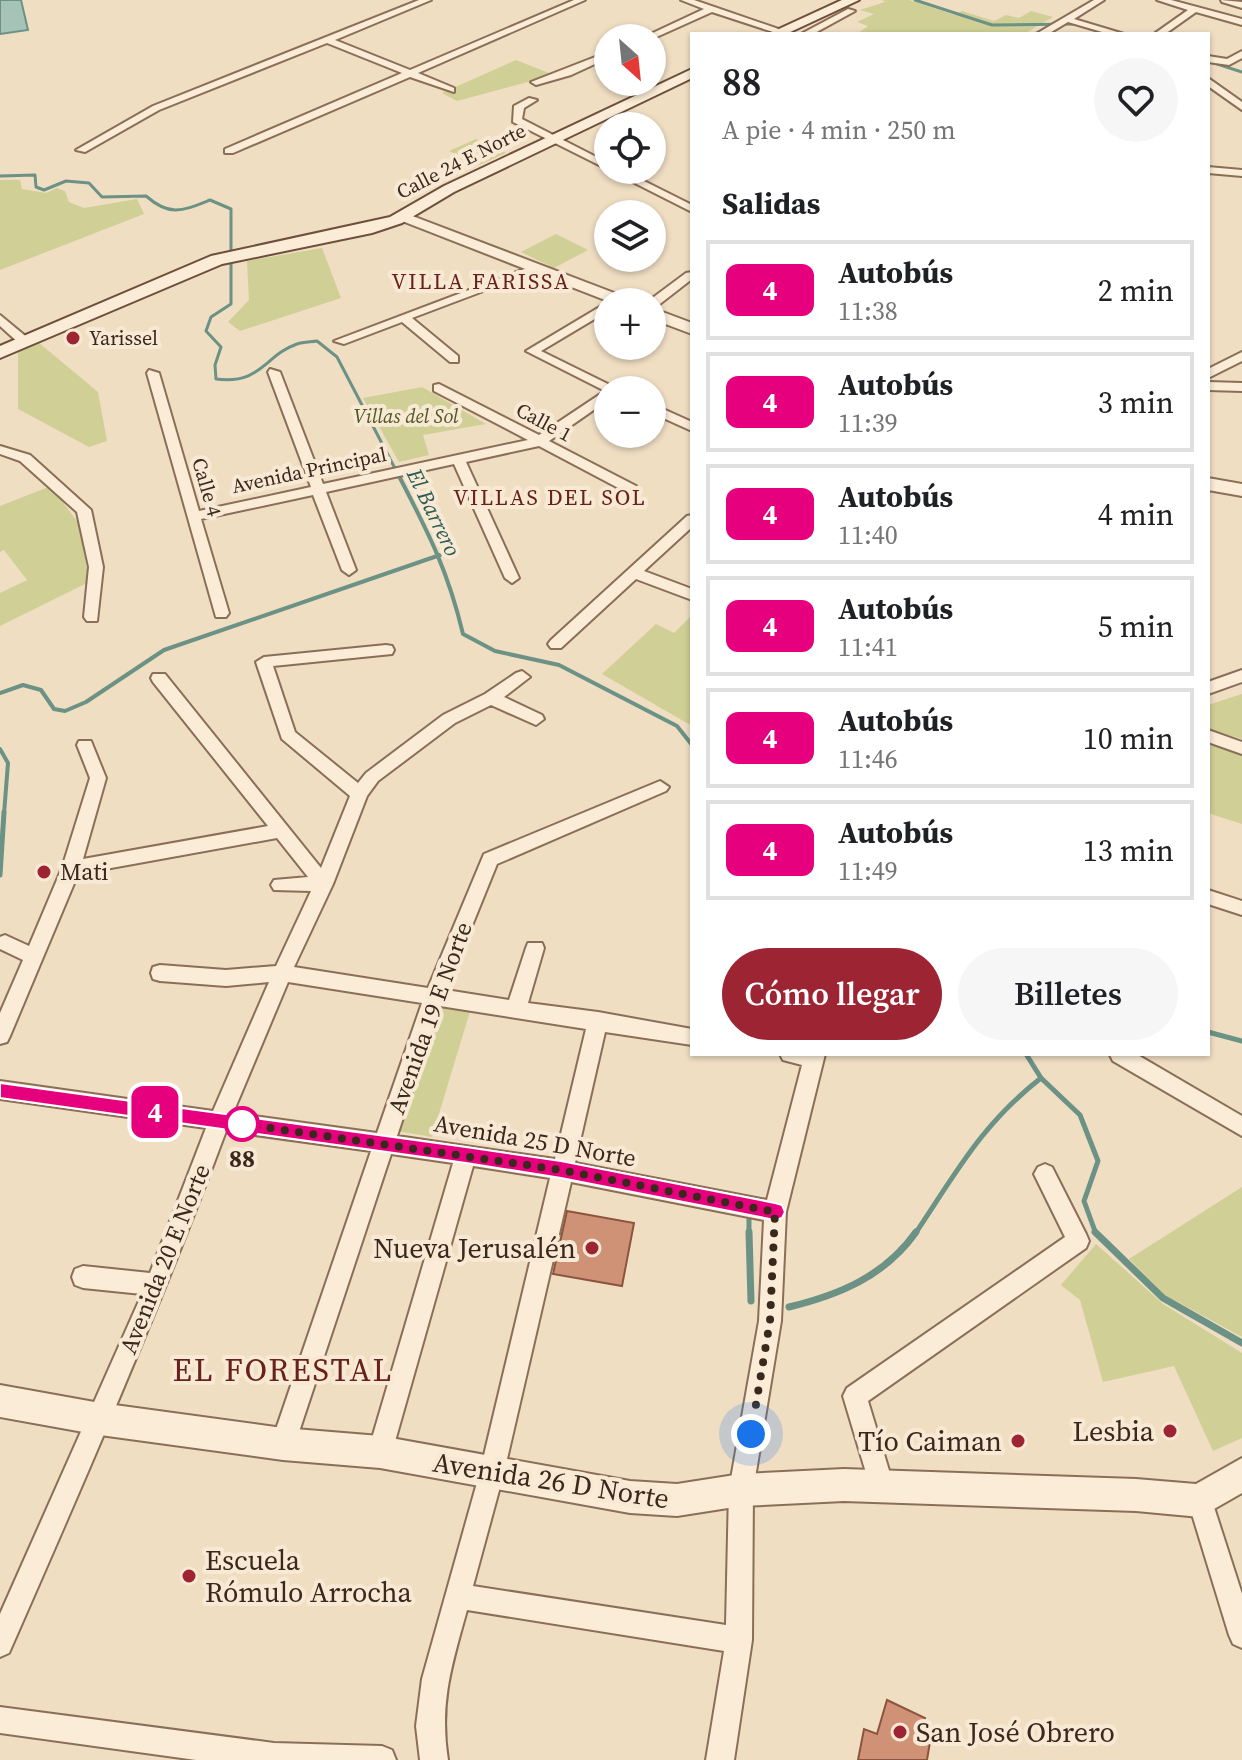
<!DOCTYPE html>
<html lang="es">
<meta charset="utf-8">
<style>
:root{--surface:#fff;--page:#f6f6f6;--text:#202124;--muted:#757577;--line:#e0e0e0;--accent:#9d2533}
body{margin:0;font-family:"Source Serif 4",serif;background:var(--page);color:var(--text);height:100vh;display:flex;flex-direction:column;font-size:30px;white-space:nowrap}
*{box-sizing:border-box;margin:0}
p{font-size:26px;color:var(--muted)}
.icon{flex:none;width:44px;height:44px;fill:none;stroke:currentColor;stroke-width:2;stroke-linecap:round;stroke-linejoin:round}
.map{position:relative;flex:1;overflow:hidden}
.sheet{position:absolute;left:690px;top:32px;width:520px;height:1024px;display:flex;flex-direction:column;background:var(--surface);border-radius:0px;box-shadow:0 2px 6px #0004}
.sheet>*{flex:none}
.badge{padding:0 16px;border-radius:12px;font-size:28px;line-height:52px}
.needle{width:52px;rotate:153deg}
.fabs{position:absolute;left:594px;top:24px;display:grid;gap:16px}
.fabs a{display:grid;place-items:center;width:72px;height:72px;border-radius:50%;background:var(--surface);box-shadow:0 2px 6px #0004;font-size:40px}
.you{position:absolute;width:40px;height:40px;margin:-20px;border:6px solid #fff;border-radius:50%;background:#1a73e8;box-shadow:0 0 0 12px #1a73e833}
.map>.badge{position:absolute;translate:-50% -50%;box-shadow:0 0 0 4px #fff}
h2{padding:0 32px;font-size:30px;line-height:72px}
.round{display:grid;place-items:center;flex:none;width:84px;height:84px;border-radius:42px;background:var(--page)}
.summary{display:flex;align-items:center;justify-content:space-between;height:136px;padding:0 32px}
h1{font-size:38px;font-weight:600;line-height:60px}
.cta{display:flex;gap:16px;margin-top:auto;padding:16px 32px}
.cta a{flex:1;height:92px;border-radius:48px;background:var(--accent);color:#fff;font-size:32px;font-weight:600;line-height:92px;text-align:center}
.cta a+a{background:var(--page);color:var(--text)}
ul{padding:0;list-style:none}
li{display:flex;align-items:center;gap:24px;height:100px;margin:0 16px 12px;padding:0 16px;border:4px solid var(--line);border-radius:0px}
li div{flex:1}
li b{display:block;font-size:30px}
li em{font-style:normal}
li .badge{min-width:88px;font-weight:700;text-align:center}
.map>svg:first-child{display:block}
.green{fill:#cfcf96}
.water{fill:#a5c3b7;stroke:#6b9284;stroke-width:2}
.lines{fill:none;stroke-linecap:round;stroke-linejoin:round}
.stream-far3{stroke:#6b9284;stroke-width:3}
.stream-far2{stroke:#6b9284;stroke-width:4}
.stream-far1{stroke:#6b9284;stroke-width:5}
.stream{stroke:#6b9284;stroke-width:7}
.building{fill:#d09277;stroke:#8c543d;stroke-width:2}
.minor-casing{stroke:#8b6e58;stroke-width:4}
.tertiary-casing{stroke:#8b6e58;stroke-width:4}
.secondary-casing{stroke:#6d4f3c;stroke-width:4}
.minor{fill:#faecd6;fill-rule:evenodd}
.tertiary{fill:#faecd6;fill-rule:evenodd}
.secondary{fill:#faecd6;fill-rule:evenodd}
.line{fill:#e6007e;stroke:#fff;stroke-width:2}
.walk{stroke:#3b281d;stroke-width:8;stroke-dasharray:0 14.4}
.poi-dot{fill:#9d2533;stroke:#f7e9d3;stroke-width:3}
.stop-dot{fill:#fff;stroke:#e6007e;stroke-width:4}
.labels{text-anchor:middle;stroke-width:8;stroke-linejoin:round;paint-order:stroke}
.far-street-label{font-size:20px;fill:#3b281d;stroke:#f7e9d3}
.far-poi-label{font-size:20px;fill:#3b281d;stroke:#f7e9d3;text-anchor:start}
.far-park-label{font-size:20px;font-style:italic;fill:#505823;stroke:#f7e9d3}
.far-neighbourhood-label{font-size:22px;letter-spacing:2px;fill:#69221b;stroke:#f7e9d3}
.far-water-label{font-size:22px;font-style:italic;fill:#2c5b53;stroke:#f7e9d3}
.poi-label{font-size:24px;fill:#3b281d;stroke:#f7e9d3;text-anchor:start}
.street-label{font-size:24px;fill:#3b281d;stroke:#f7e9d3}
.stop-label{font-size:24px;font-weight:bold;fill:#3b281d;stroke:#f7e9d3}
.near-poi-label{font-size:28px;fill:#3b281d;stroke:#f7e9d3;text-anchor:end}
.near-street-label{font-size:28px;fill:#3b281d;stroke:#f7e9d3}
.near-neighbourhood-label{font-size:32px;letter-spacing:2px;fill:#69221b;stroke:#f7e9d3}
</style>
<div class="map">
<svg width="1242" height="1760" viewBox="0 0 1242 1760">
<rect width="100%" height="100%" fill="#f0dec3"/>
<g class="green">
<path d="M882,0H909L955,15L962,11L994,21L1006,15L1019,18L1031,11L1053,17L1024,34H857L868,26L857,22L874,14L860,10L885,2Z"/>
<path d="M516,60L554,75L457,101L442,93Z"/>
<path d="M476,139L506,153L479,165L449,151Z"/>
<path d="M0,180H20L22,189L46,193L57,188L65,191L69,202L84,208L137,199L144,214L0,270Z"/>
<path d="M556,234L588,250L554,268L521,252Z"/>
<path d="M322,248L341,298L240,331L228,322L249,300L247,261Z"/>
<path d="M38,342L98,392L107,441L89,447L18,409V349Z"/>
<path d="M422,387L486,424L423,435L429,455L399,462L363,398Z"/>
<path d="M51,486L79,524L89,582L0,626V593L27,580L4,550L0,552V506Z"/>
<path d="M692,615V726L602,674L656,624L674,633Z"/>
<path d="M1242,694V739L1208,729V705Z"/>
<path d="M1208,743L1242,754V824L1208,813Z"/>
<path d="M439,1003L471,1008L432,1137L397,1131Z"/>
<path d="M1242,1187V1337L1165,1295L1129,1259Z"/>
<path d="M1096,1244L1163,1304L1242,1353V1438L1213,1451L1174,1366L1103,1382L1080,1300L1061,1285Z"/>
</g>
<path class="water" d="M0,0H21L28,30L0,34Z"/>
<g class="lines">
<g class="stream-far3">
<path d="M915,0L992,25L1076,24"/>
<path d="M1208,61L1242,72"/>
<path d="M0,176L35,175L36,187L44,190L66,181L89,183L102,197L146,196C170,217 182,211 210,200L231,209V304L211,317L206,331L221,347L215,365L216,379C261,385 265,355 297,344C303,342 311,342 317,341L337,357L401,480"/>
</g>
<g class="stream-far2">
<path d="M400,478C429,534 448,571 463,634L495,651L559,665L677,726L692,745"/>
<path d="M0,693L23,685L41,690L54,709L65,711L86,702L164,650L440,555"/>
<path d="M0,749L8,763L4,814"/>
</g>
<g class="stream-far1">
<path d="M0,875L4,812"/>
<path d="M1208,1032L1242,1041"/>
<path d="M1026,1054L1041,1078L1080,1115L1098,1161L1084,1201L1096,1234"/>
<path d="M749,1219V1234"/>
<path d="M915,1234C956,1173 981,1125 1041,1078"/>
</g>
<g class="stream">
<path d="M749,1232L751,1301"/>
<path d="M1095,1232L1163,1298L1242,1343"/>
<path d="M789,1307C839,1295 885,1276 916,1232"/>
</g>
</g>
<g class="building">
<path d="M567,1211L634,1223L622,1286L553,1274Z"/>
<path d="M887,1700L925,1718L921,1739L930,1742L927,1760H858L864,1729L877,1734Z"/>
</g>
<g class="lines">
<g class="minor-casing">
<g id="minor">
<path d="M419,0H431L335,40L410,70L574,0H585L418,73L454,88V92L410,77L233,153H225V149L402,73L327,43L159,110L85,152L76,150L153,106Z"/>
<path d="M681,0H694L793,34H779L712,12L652,39L642,38L704,9Z"/>
<path d="M1094,0H1104L1074,19L1124,34H1109L1068,22L1048,34H1036Z"/>
<path d="M1157,0H1171L1242,19V25L1196,12L1165,34H1154L1188,10Z"/>
<path d="M1221,0L1242,2V8L1222,2Z"/>
<path d="M848,9L855,11L813,34H801Z"/>
<path d="M1242,51V58L1229,65L1208,62V56L1227,59Z"/>
<path d="M608,52V58L571,75L536,85L531,82Z"/>
<path d="M1208,78L1242,102V110L1208,86Z"/>
<path d="M529,98L537,100L524,108L522,119L608,163L609,170L513,122L514,106Z"/>
<path d="M1208,167L1242,170V176L1208,173Z"/>
<path d="M609,170H622L692,205V212Z"/>
<path d="M535,265L539,266V270L412,318L458,356V362H450L402,322L344,344L334,341Z"/>
<path d="M692,272V279L656,307L652,308V302H647L686,273Z"/>
<path d="M608,302V311L541,351L620,390H608V400L549,441L636,486V492H626L539,446L466,462L519,578L512,583L505,578L454,464L326,492L356,570L349,575L342,570L313,495L201,519L229,613L226,617H216L147,373L149,370L159,373L199,511L311,487L268,372L270,369L280,372L323,484L528,440L434,391V385L439,384L539,435L605,391L526,351Z"/>
<path d="M0,315L29,339V345H21L0,326Z"/>
<path d="M1242,352V361L1208,378V369Z"/>
<path d="M1208,382L1242,383V391L1208,390Z"/>
<path d="M652,404L692,422V431L652,413Z"/>
<path d="M0,446L30,455L91,510L103,567L97,621H87L84,617L89,567L77,512L20,461L0,454Z"/>
<path d="M692,515V527L644,571L692,589V600L636,579L561,648H551L548,644L551,640L687,516Z"/>
<path d="M386,645L392,646L394,650L392,654L273,666L295,732L358,783L366,773L443,715L485,694L516,673L522,671L530,677L504,697L542,715L544,719L536,725L491,705L455,723L378,781L367,796L333,884L294,967L428,988L484,854L660,781L669,787L666,791L497,864L446,990L509,1000L526,948L528,943H542L544,948L528,1003L598,1012L692,1029V1045L605,1032L575,1163L767,1200L802,1065L783,1060L780,1054H825L786,1212L781,1321L753,1490L752,1640L734,1760H706L724,1651L467,1610C452,1664 439,1703 448,1760H420L416,1726L422,1679L480,1472L550,1178L473,1166L392,1452L388,1460L380,1464L372,1460L368,1452L453,1163L391,1154L295,1444L291,1452L283,1456L275,1452L271,1444L371,1151L226,1131C160,1308 85,1480 9,1653L0,1657V1614L142,1294L83,1288L75,1285L72,1277L75,1269L83,1266L150,1273L206,1128L0,1099V1081L213,1111L269,982L226,986L160,981L153,979L151,973L153,967L160,965L226,970L276,966L311,891L274,890L271,885L274,880L308,877L277,838L78,874L10,1036L7,1042L0,1044V1013L23,960L0,949V937L5,935L29,946L62,868L90,778L77,745L79,741H91L106,778L83,859L268,826L153,682L151,678L153,674H165L321,868L350,796L282,739L256,662L264,657ZM288,982L422,1003L377,1133L233,1113ZM440,1006L586,1029L555,1159L397,1136ZM571,1182L764,1220L759,1321L729,1490L726,1625L473,1586L504,1472Z"/>
<path d="M1242,670V682L1208,694V682Z"/>
<path d="M1208,730L1242,742V754L1208,742Z"/>
<path d="M1208,890L1242,901V915L1208,904Z"/>
<path d="M1136,1054L1242,1116V1136L1113,1061L1110,1055Z"/>
<path d="M1045,1164L1052,1167L1086,1234L1089,1241L1086,1248L868,1401L894,1487L891,1496L882,1499L873,1496L843,1396L847,1388L1065,1237L1034,1174L1038,1167Z"/>
<path d="M1200,1489L1209,1492L1212,1501L1242,1594V1648L1233,1644L1229,1635L1188,1501L1191,1492Z"/>
<path d="M0,1707L274,1743L382,1746L392,1750L396,1760H196L0,1733Z"/>
</g>
</g>
<g class="tertiary-casing">
<g id="tertiary">
<path d="M402,212L630,299L632,302H610L397,219L395,216Z"/>
<path d="M652,308L692,323V334L652,319Z"/>
<path d="M1208,478L1242,484V496L1208,490Z"/>
<path d="M0,1385L100,1403L283,1428L380,1436L630,1481L677,1484L741,1474L844,1469L1136,1479L1196,1484L1242,1458V1493L1200,1517L1136,1511L844,1501L741,1506L677,1516L630,1513L380,1468L283,1460L100,1435L0,1417Z"/>
</g>
</g>
<g class="secondary-casing">
<g id="secondary">
<path d="M842,0H859L786,34H768Z"/>
<path d="M692,69V78L454,192L402,223L372,233L222,264L0,358V346L211,256L390,217L444,186Z"/>
</g>
</g>
<use href="#minor" class="minor"/>
<use href="#tertiary" class="tertiary"/>
<use href="#secondary" class="secondary"/>
</g>
<path class="line" d="M0,1083L466,1147L561,1161L775,1203L782,1205L785,1212L782,1218L775,1220L561,1178L466,1163L0,1098Z"/>
<g class="lines">
<path class="walk" d="M242,1124L561,1170L775,1212L770,1321L751,1434"/>
</g>
<g class="poi-dot">
<circle cx="73" cy="338" r="8"/>
<circle cx="44" cy="872" r="8"/>
<circle cx="592" cy="1248" r="8"/>
<circle cx="1170" cy="1431" r="8"/>
<circle cx="1018" cy="1441" r="8"/>
<circle cx="189" cy="1576" r="8"/>
<circle cx="900" cy="1732" r="8"/>
</g>
<circle class="stop-dot" cx="242" cy="1124" r="16"/>
<g class="labels">
<g class="far-street-label">
<text transform="translate(461 161) rotate(-27)" y="7">Calle 24 E Norte</text>
<text transform="translate(544 422) rotate(28)" y="7">Calle 1</text>
<text transform="translate(309 470) rotate(-12)" y="7">Avenida Principal</text>
<text transform="translate(207 487) rotate(74)" y="7">Calle 4</text>
</g>
<g class="far-poi-label">
<text x="89" y="345">Yarissel</text>
</g>
<g class="far-park-label">
<text x="406" y="423">Villas del Sol</text>
</g>
<g class="far-neighbourhood-label">
<text x="481" y="289">VILLA FARISSA</text>
<text x="550" y="505">VILLAS DEL SOL</text>
</g>
<g class="far-water-label">
<text transform="translate(434 512) rotate(64)" y="8">El Barrero</text>
</g>
<g class="poi-label">
<text x="60" y="880">Mati</text>
</g>
<g class="street-label">
<text transform="translate(430 1018) rotate(-70)" y="8">Avenida 19 E Norte</text>
<text transform="translate(535 1141) rotate(10)" y="8">Avenida 25 D Norte</text>
<text transform="translate(165 1259) rotate(-68)" y="8">Avenida 20 E Norte</text>
</g>
<g class="stop-label">
<text x="242" y="1167">88</text>
</g>
<g class="near-poi-label">
<text x="576" y="1258">Nueva Jerusalén</text>
<text x="1154" y="1441">Lesbia</text>
<text x="1002" y="1451">Tío Caiman</text>
<text x="205" y="1570" text-anchor="start">Escuela<tspan x="205" dy="32">Rómulo Arrocha</tspan></text>
<text x="916" y="1742" text-anchor="start">San José Obrero</text>
</g>
<g class="near-street-label">
<text transform="translate(551 1480) rotate(9)" y="10">Avenida 26 D Norte</text>
</g>
<g class="near-neighbourhood-label">
<text x="283" y="1381">EL FORESTAL</text>
</g>
</g>
</svg>
<div class="fabs">
<a><svg class="needle" viewBox="-14 -14 28 28"><path d="M0-13l5 13h-10z" fill="#e53935"/><path d="M0 13l5-13h-10z" fill="#757577"/></svg></a>
<a><svg class="icon" aria-label="locate" viewBox="0 0 24 24"><circle cx="12" cy="12" r="6"/><path d="M12 2v4M12 18v4M2 12h4M18 12h4"/></svg></a>
<a><svg class="icon" aria-label="layers" viewBox="0 0 24 24"><path d="M12 4l9 5-9 5-9-5zM3 14l9 5 9-5"/></svg></a>
<a>+</a>
<a>−</a>
</div>
<div class="you" style="left:751px;top:1434px"></div>
<b class="badge" style="left:155px;top:1112px;background:#e6007e;color:#fff">4</b>
<section class="sheet">
<div class="summary"><div><h1>88</h1><p>A pie · 4 min · 250 m</p></div><a class="round"><svg class="icon" aria-label="heart" viewBox="0 0 24 24"><path d="M12 20l-8-8c-3-5 5-10 8-4 3-6 11-1 8 4z"/></svg></a></div>
<h2>Salidas</h2>
<ul>
<li><span class="badge" style="background:#e6007e;color:#fff">4</span><div><b>Autobús</b><p>11:38</p></div><em>2 min</em></li>
<li><span class="badge" style="background:#e6007e;color:#fff">4</span><div><b>Autobús</b><p>11:39</p></div><em>3 min</em></li>
<li><span class="badge" style="background:#e6007e;color:#fff">4</span><div><b>Autobús</b><p>11:40</p></div><em>4 min</em></li>
<li><span class="badge" style="background:#e6007e;color:#fff">4</span><div><b>Autobús</b><p>11:41</p></div><em>5 min</em></li>
<li><span class="badge" style="background:#e6007e;color:#fff">4</span><div><b>Autobús</b><p>11:46</p></div><em>10 min</em></li>
<li><span class="badge" style="background:#e6007e;color:#fff">4</span><div><b>Autobús</b><p>11:49</p></div><em>13 min</em></li>
</ul>
<div class="cta"><a>Cómo llegar</a><a>Billetes</a></div>
</section>
</div>
